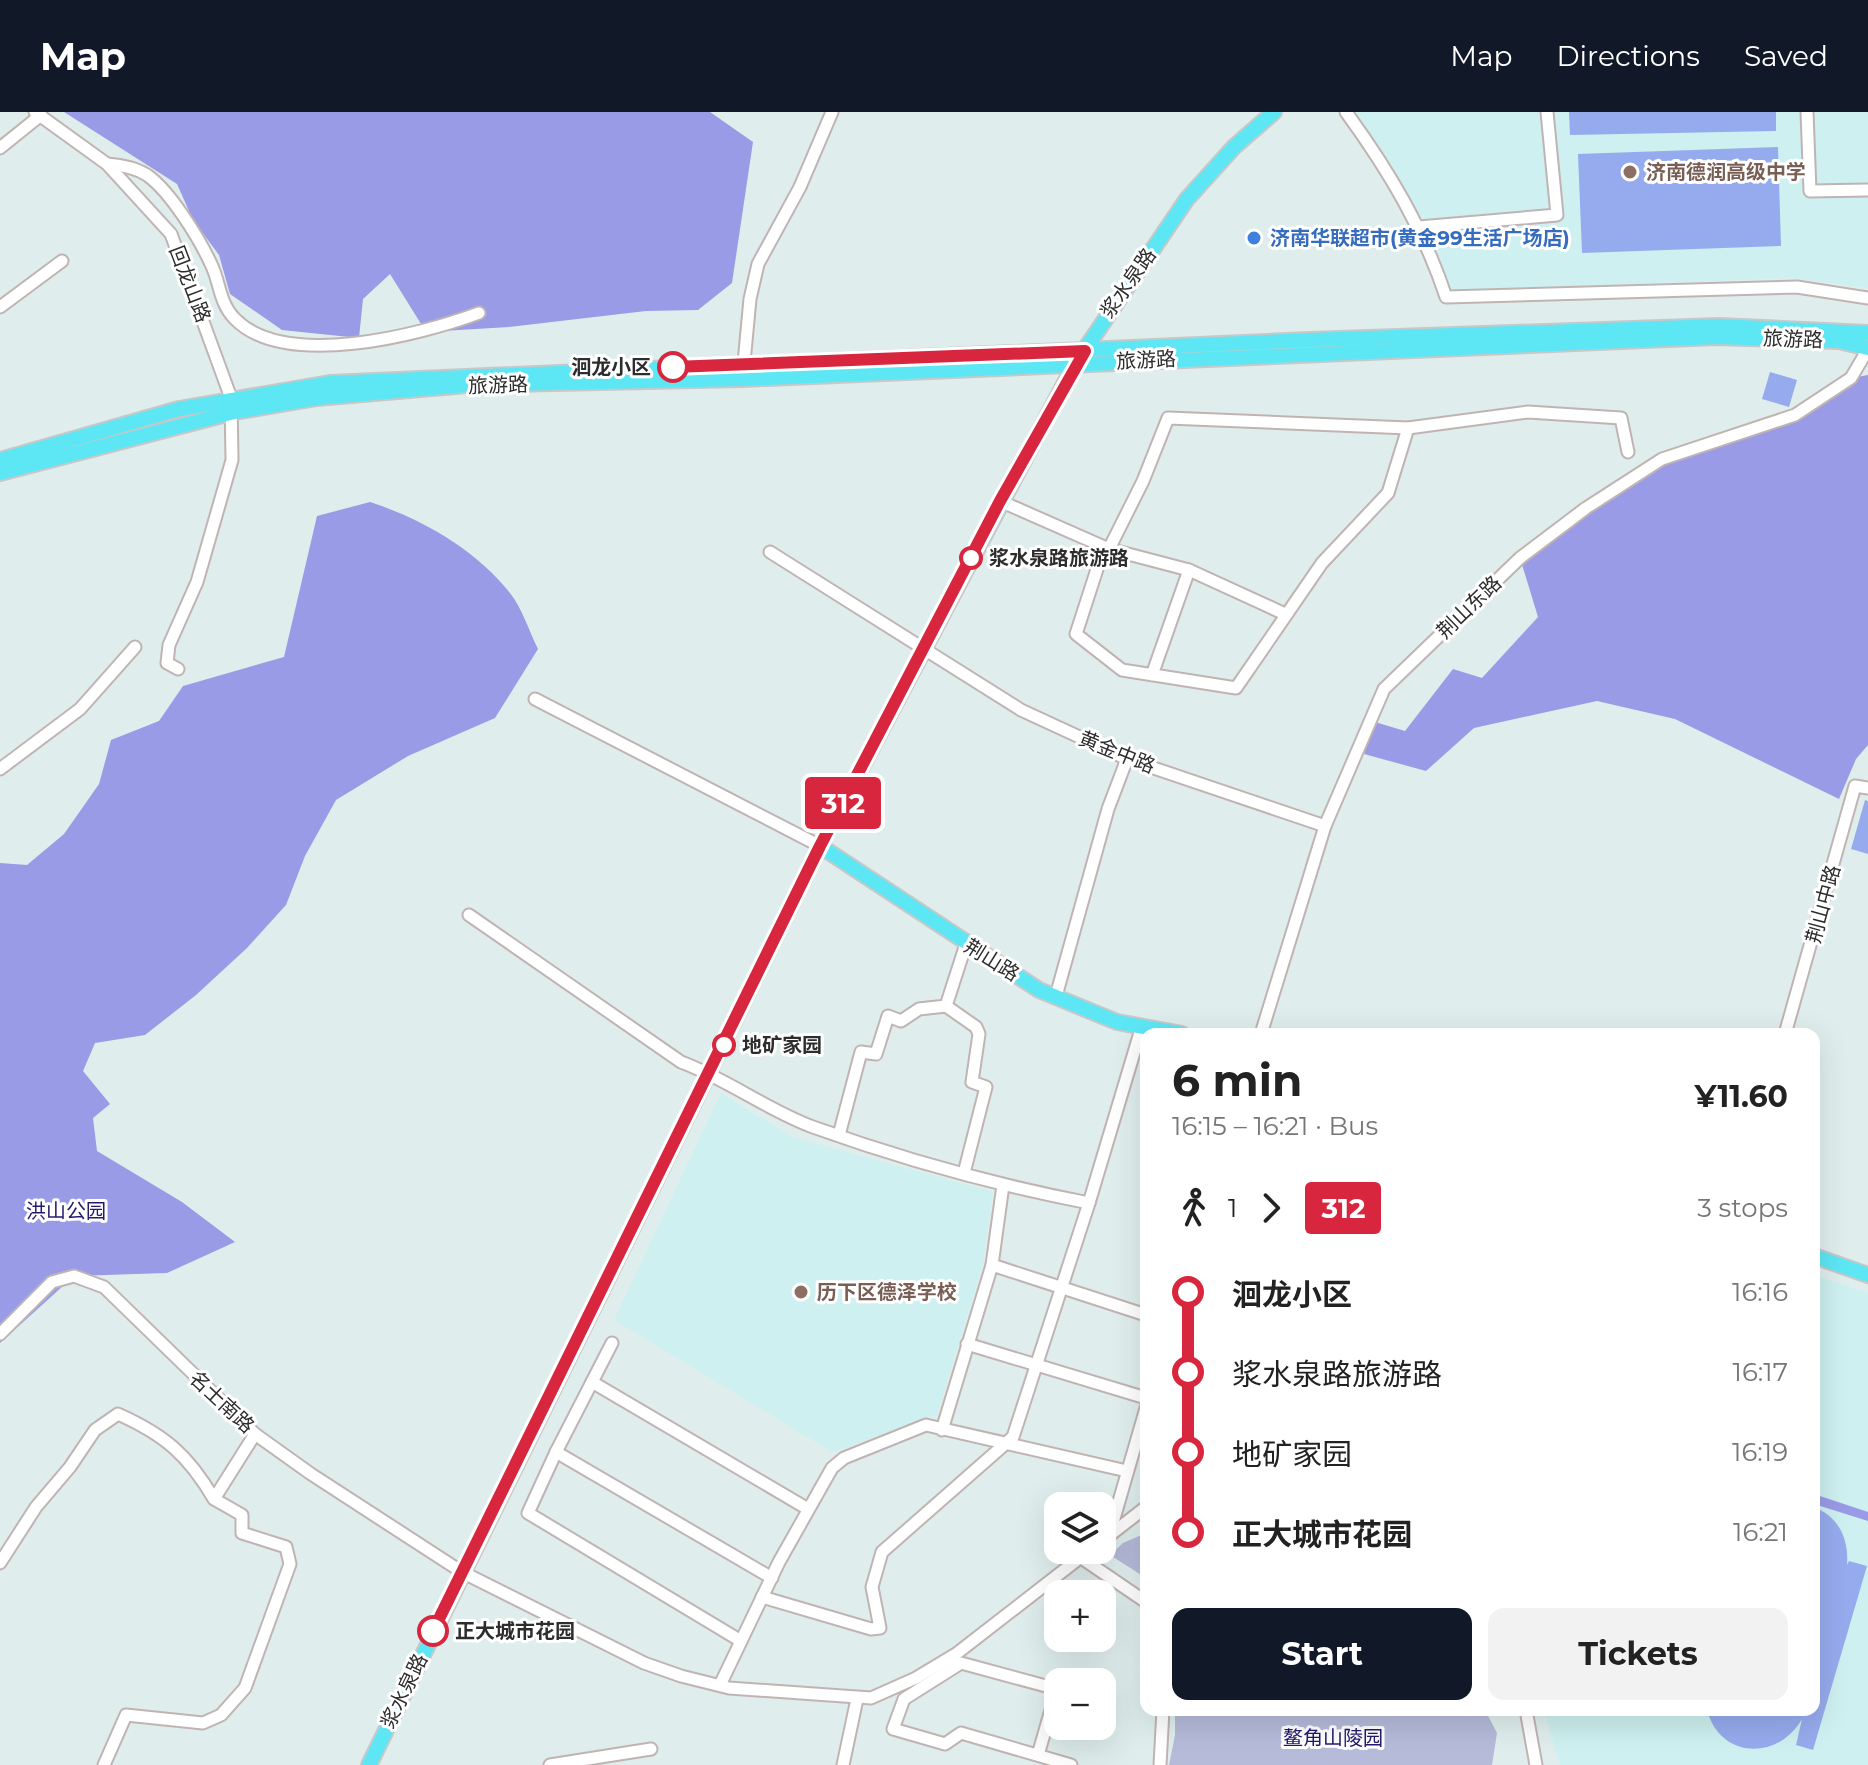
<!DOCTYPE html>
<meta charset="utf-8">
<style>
:root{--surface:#fff;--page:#f2f2f2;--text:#222;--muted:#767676;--accent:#111827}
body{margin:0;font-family:Montserrat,"Noto Sans SC",sans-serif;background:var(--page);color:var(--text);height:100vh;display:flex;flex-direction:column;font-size:30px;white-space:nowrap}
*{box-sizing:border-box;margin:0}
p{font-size:26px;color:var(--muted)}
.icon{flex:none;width:44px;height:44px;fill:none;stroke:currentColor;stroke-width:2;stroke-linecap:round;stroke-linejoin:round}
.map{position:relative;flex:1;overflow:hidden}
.side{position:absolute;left:1140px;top:916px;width:680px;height:688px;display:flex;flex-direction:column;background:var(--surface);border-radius:16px;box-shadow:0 8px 32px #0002}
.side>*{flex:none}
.badge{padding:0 16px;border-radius:6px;font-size:28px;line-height:52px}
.fabs{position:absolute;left:1044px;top:1380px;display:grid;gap:16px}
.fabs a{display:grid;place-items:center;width:72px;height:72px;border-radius:16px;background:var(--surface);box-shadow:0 8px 32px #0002;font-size:40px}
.map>.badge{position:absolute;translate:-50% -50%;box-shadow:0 0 0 4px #fff}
.legs{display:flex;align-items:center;gap:12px;height:88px;padding:0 32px;font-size:26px}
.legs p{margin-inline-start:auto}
.headline{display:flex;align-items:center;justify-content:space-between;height:136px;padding:0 32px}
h1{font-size:44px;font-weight:700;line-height:60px}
.button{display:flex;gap:16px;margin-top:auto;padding:16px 32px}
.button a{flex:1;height:92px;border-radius:16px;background:var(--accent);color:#fff;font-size:32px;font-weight:700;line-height:92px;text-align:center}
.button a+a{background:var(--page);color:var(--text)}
ul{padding:0 32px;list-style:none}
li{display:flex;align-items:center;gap:28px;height:80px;font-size:30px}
li i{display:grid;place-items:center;width:12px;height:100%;margin:0 10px;background:currentColor}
li i::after{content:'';width:20px;height:20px;margin:-10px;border:6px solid;border-radius:50%;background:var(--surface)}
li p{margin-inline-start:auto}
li:first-child i{background:linear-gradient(#0000 50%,currentColor 0)}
li:last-child i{background:linear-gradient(currentColor 50%,#0000 0)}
header{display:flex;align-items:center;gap:48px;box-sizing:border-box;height:112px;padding:0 40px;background:var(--accent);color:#fff}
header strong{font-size:38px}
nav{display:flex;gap:44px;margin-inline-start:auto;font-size:28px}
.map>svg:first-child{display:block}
.education{fill:#cef0f0}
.green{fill:#9a9be6}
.cemetery{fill:#b5bbd9}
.pitch{fill:#96abee}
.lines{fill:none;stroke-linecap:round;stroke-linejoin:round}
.minor-casing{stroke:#c0b4b3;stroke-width:15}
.major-casing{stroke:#c8c8c8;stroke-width:18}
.minor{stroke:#fff;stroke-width:11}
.major{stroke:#5de7f5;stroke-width:14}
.line-1-casing{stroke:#fff;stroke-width:18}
.line-1{stroke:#d7263d;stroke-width:12}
.education-dot{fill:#8d6e63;stroke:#fff;stroke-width:3}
.shop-dot{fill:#3f7fe0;stroke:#fff;stroke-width:3}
.stop-1-dot{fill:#fff;stroke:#d7263d;stroke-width:4}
.labels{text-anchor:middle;stroke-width:6;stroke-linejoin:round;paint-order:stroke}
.education-label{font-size:20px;font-weight:bold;fill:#785e54;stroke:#fff;text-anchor:start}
.shop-label{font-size:20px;font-weight:bold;fill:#366cbe;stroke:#fff;text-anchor:start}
.street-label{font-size:20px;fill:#2d2d2d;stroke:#fff}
.stop-label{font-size:20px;font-weight:bold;fill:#2d2d2d;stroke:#fff;text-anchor:start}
.park-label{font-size:20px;fill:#23196e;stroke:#fff}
</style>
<header>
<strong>Map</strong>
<nav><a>Map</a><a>Directions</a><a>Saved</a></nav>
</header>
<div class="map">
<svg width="1868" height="1653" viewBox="0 0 1868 1653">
<rect width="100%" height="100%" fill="#dfeeed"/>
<g class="education">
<path d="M1355,0H1868V176L1791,166L1451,179L1431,119Z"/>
<path d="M721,981L792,1025L993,1080L983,1152L937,1303L832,1340L614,1208Z"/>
<path d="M1814,1163L1868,1181V1653H1560L1544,1598H1814Z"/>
</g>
<g class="green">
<path d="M64,0H710L753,30L732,171L698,198L646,199L509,215L426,220L390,162L363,187L359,226L282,218L230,182L219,143L193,108L177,72Z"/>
<path d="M1868,263V633L1856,647L1839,687L1675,607L1597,589L1474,616L1426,659L1364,642L1375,610L1405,619L1453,557L1482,566L1538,505L1520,446L1662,347L1795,303L1851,266Z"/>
<path d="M370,390C422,407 475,437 510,481C522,496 529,519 538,537L495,606L408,644L336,688L305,744L286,793L247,836L196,883L145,923L95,931L83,959L110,992L93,1006L97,1039L182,1090L235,1130L167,1161L74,1164L0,1231V751L27,753L64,722L99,672L111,628L159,609L183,574L284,545L317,404Z"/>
<path d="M1814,1382L1868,1400V1409L1814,1392Z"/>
</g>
<g class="cemetery">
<path d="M1146,1421V1466L1110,1443L1123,1431Z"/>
<path d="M1175,1598H1485L1497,1621L1492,1653H1169L1175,1623Z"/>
</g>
<g class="pitch">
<path d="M1569,0H1776V19L1570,23Z"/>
<path d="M1778,35L1781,134L1582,141L1578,42Z"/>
<path d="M1770,260L1797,268L1789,295L1762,287Z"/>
<path d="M1865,688L1868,689V742L1851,737Z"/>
<path d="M1814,1395C1839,1405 1849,1427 1847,1453L1849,1449L1867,1454L1813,1638L1796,1633L1802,1607C1778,1649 1720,1647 1707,1598H1814Z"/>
</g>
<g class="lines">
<g class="minor-casing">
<g id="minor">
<path d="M35,0L107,52L171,122L231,286L232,348L197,470L169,533L167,551L178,557"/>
<path d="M1346,0C1389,59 1423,116 1446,185L1797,175L1868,186"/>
<path d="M1807,0L1810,79L1868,78"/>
<path d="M0,36L41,3"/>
<path d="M107,52C120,53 136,56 147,63C170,79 199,126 211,152C220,170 219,191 235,207C285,258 420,223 479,201"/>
<path d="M1419,115L1557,103L1547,0"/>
<path d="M0,195L62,149"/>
<path d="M743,261L750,187L758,152L800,75L832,0"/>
<path d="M1000,389L1109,437L1143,369L1168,306L1408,316L1528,300L1621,306L1628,340"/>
<path d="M770,440L1021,598L1127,647L1325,714"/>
<path d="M1189,458L1285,502"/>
<path d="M1152,563L1189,458L1109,437L1099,451L1076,522L1122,558L1236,576L1322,451L1388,381L1408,316"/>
<path d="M535,587L820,734"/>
<path d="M0,657L80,597L135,535"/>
<path d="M469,803L681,950C727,967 767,998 813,1015C902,1047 996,1073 1089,1091L1142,914"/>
<path d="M1056,884L1108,697L1127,647"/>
<path d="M946,894L976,915L979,922L972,970L986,975L964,1061"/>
<path d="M1261,922L1325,714L1384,577L1520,446L1586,396L1662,347L1795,303L1851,266L1868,237"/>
<path d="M1785,922L1855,674L1868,676"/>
<path d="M839,1023L861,940L876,942L888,904L901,909L919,897L946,894L966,832"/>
<path d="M992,1153L1146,1203"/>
<path d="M0,1222L52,1170L74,1164L104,1175L255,1322L311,1362L462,1460L644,1551L681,1564L729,1576L871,1586L916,1566L956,1542L1090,1438"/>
<path d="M612,1231L556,1340L772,1466"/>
<path d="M967,1232L1146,1286"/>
<path d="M592,1270L808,1397"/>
<path d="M942,1318L992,1153L1003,1073"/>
<path d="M556,1340L528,1401L741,1529"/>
<path d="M1110,1423L1146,1395"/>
<path d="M1102,1429L1109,1424L1146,1296"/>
<path d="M1080,1445L1146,1490"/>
<path d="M0,1451L36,1395L70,1355L95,1318L118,1302C165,1323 188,1343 214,1387"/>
<path d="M762,1485L871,1517L880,1516L872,1475L882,1440L1013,1325L1089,1091"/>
<path d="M720,1573L779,1450L832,1356L844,1346L926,1313L1127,1359"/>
<path d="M1526,1598L1536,1653"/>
<path d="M1038,1643L1057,1577L961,1551L904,1587L893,1617L945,1632L961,1621L1071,1653"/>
<path d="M104,1653L126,1603L203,1611L221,1603L245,1576L290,1452L286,1435L242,1421V1403L214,1387L255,1322"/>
<path d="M550,1653L651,1637"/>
<path d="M843,1653L857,1587"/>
<path d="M1160,1653L1163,1598"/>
</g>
</g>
<g class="major-casing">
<g id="major">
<path d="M0,348L179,297L330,271L1310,228L1719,214L1868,221"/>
<path d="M0,361L234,300L317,286L467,273L743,267L1716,225L1839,229L1868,236"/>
<path d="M820,734L1039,878L1117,910L1182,922"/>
<path d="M1814,1144L1868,1163"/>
<path d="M369,1653L820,734L1075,252L1187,87L1234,35L1274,0"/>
</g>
</g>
<use href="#minor" class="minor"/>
<use href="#major" class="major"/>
</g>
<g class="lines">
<g class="line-1-casing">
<path id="line-1" d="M433,1519L820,734L1000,389L1085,239L673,255"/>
</g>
<use href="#line-1" class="line-1"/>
</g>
<g class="education-dot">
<circle cx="1630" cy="60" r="8"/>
<circle cx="801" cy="1180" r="8"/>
</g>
<circle class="shop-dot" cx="1254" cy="126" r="8"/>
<g class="stop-1-dot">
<circle cx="673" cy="255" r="14"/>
<circle cx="971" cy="446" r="10"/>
<circle cx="724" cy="933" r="10"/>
<circle cx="433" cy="1519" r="14"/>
</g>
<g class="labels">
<g class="education-label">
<text x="1646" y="67">济南德润高级中学</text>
<text x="817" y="1187">历下区德泽学校</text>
</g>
<g class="shop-label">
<text x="1270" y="133">济南华联超市(黄金99生活广场店)</text>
</g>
<g class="street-label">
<text transform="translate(1128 171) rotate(-55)" y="7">浆水泉路</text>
<text transform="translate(190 172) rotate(69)" y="7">回龙山路</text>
<text transform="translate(1793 227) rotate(2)" y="7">旅游路</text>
<text transform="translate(1146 248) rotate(-3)" y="7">旅游路</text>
<text transform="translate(498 273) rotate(-2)" y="7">旅游路</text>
<text transform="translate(1469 495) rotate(-44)" y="7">荆山东路</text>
<text transform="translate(1117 640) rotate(22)" y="7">黄金中路</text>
<text transform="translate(1823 792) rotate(-75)" y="7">荆山中路</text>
<text transform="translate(992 848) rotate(32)" y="7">荆山路</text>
<text transform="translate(222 1290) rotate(43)" y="7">名士南路</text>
<text transform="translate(404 1579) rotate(-64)" y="7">浆水泉路</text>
</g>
<g class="stop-label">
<text x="651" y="262" text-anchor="end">洄龙小区</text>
<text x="989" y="453">浆水泉路旅游路</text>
<text x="742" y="940">地矿家园</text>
<text x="455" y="1526">正大城市花园</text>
</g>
<g class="park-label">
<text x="66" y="1106">洪山公园</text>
<text x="1333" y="1633">鳌角山陵园</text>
</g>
</g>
</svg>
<div class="fabs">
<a><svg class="icon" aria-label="layers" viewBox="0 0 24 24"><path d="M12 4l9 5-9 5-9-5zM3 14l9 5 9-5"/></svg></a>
<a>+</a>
<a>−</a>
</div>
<b class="badge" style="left:843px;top:691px;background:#d7263d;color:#fff">312</b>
<section class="side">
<div class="headline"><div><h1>6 min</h1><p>16:15 – 16:21 · Bus</p></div><b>¥11.60</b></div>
<div class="legs"><svg class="icon" aria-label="walk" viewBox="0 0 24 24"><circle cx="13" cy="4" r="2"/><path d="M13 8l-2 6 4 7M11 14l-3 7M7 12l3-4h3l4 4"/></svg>1<svg class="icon" aria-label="forward" viewBox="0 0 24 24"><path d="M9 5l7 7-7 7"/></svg><b class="badge" style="background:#d7263d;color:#fff">312</b><p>3 stops</p></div>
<ul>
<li><i style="color:#d7263d"></i><b>洄龙小区</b><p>16:16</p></li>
<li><i style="color:#d7263d"></i><span>浆水泉路旅游路</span><p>16:17</p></li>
<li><i style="color:#d7263d"></i><span>地矿家园</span><p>16:19</p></li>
<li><i style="color:#d7263d"></i><b>正大城市花园</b><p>16:21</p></li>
</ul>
<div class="button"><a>Start</a><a>Tickets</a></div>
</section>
</div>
